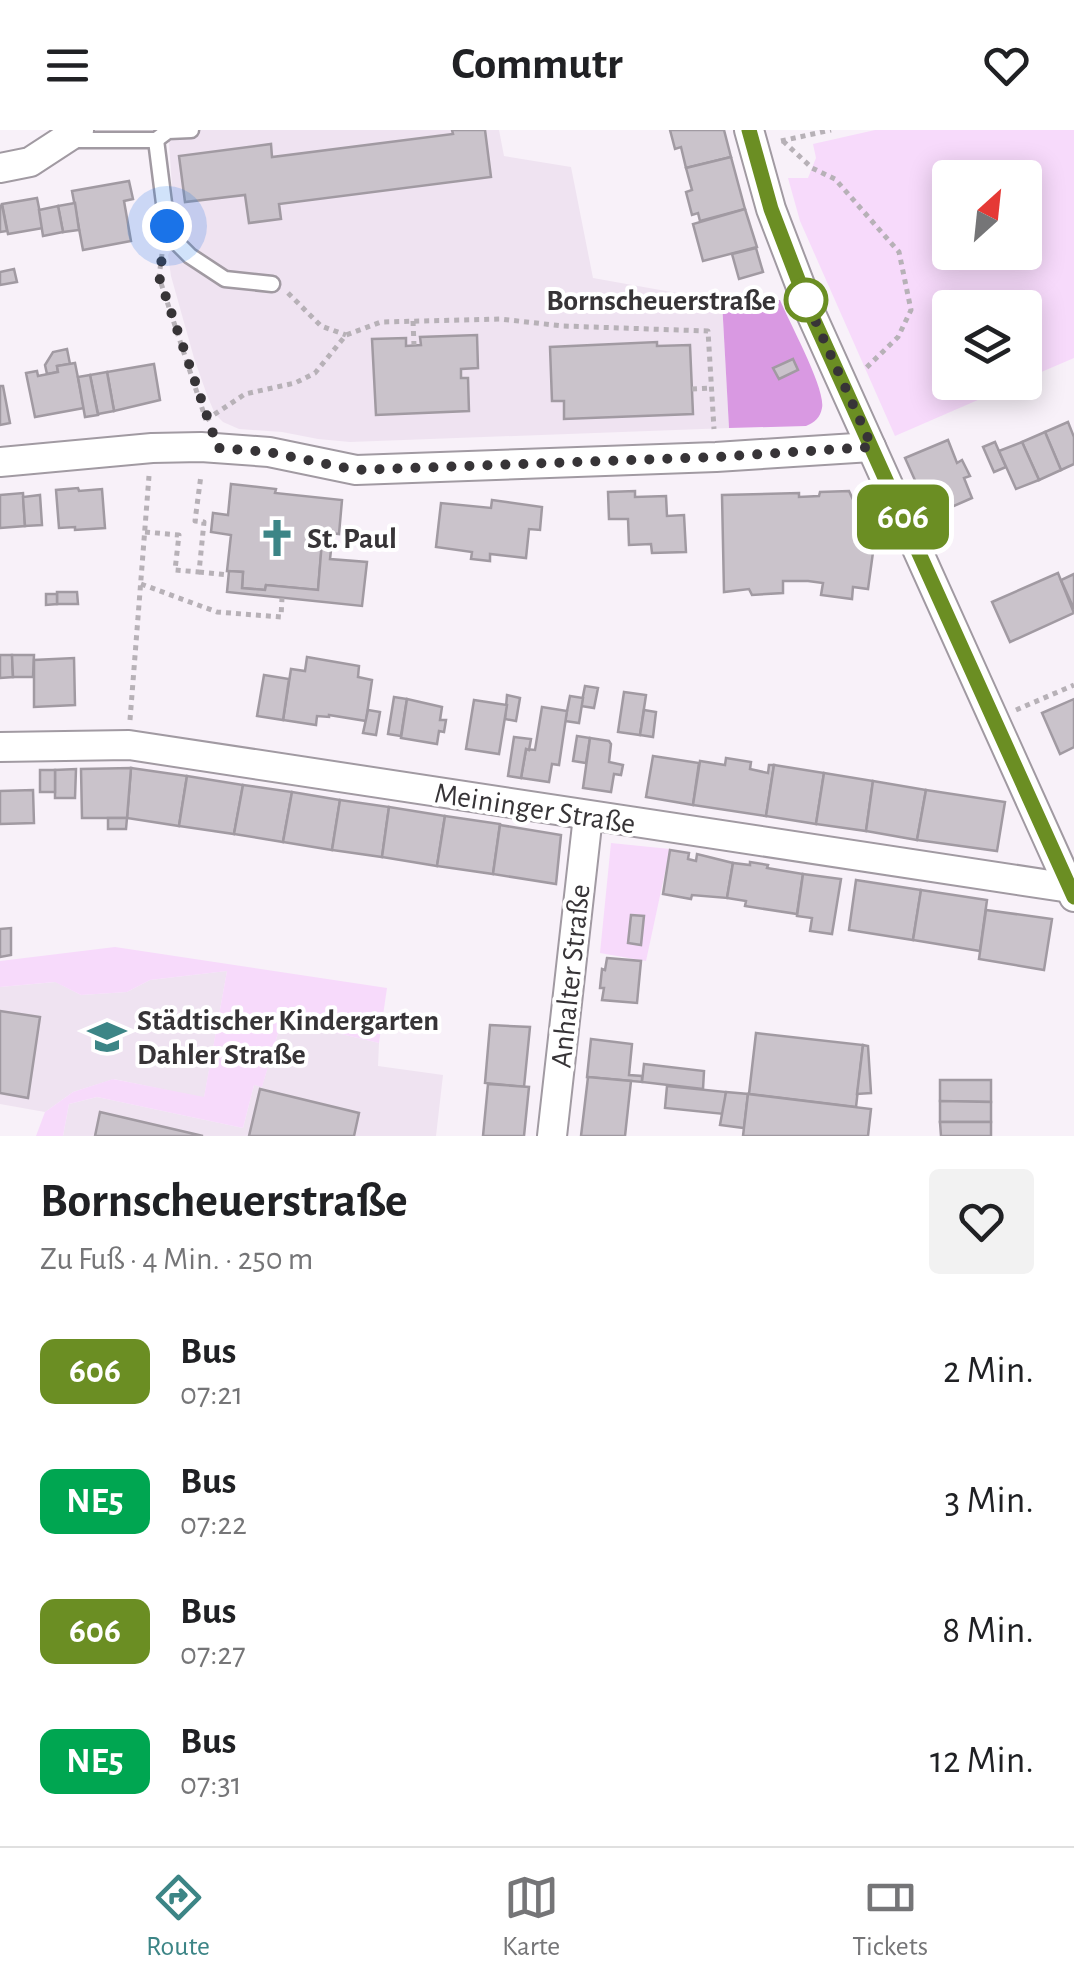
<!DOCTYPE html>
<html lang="de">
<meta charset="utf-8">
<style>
:root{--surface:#fff;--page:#f2f2f2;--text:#202124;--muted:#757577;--line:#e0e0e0;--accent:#3c8586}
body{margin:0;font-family:"Alegreya Sans",sans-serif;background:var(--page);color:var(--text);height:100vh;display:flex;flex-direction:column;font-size:38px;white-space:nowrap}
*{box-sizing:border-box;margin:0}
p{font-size:32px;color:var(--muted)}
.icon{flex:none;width:55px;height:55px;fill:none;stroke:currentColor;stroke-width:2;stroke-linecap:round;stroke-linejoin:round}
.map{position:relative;height:1006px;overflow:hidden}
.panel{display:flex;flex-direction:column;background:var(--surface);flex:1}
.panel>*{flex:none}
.badge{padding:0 20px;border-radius:15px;font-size:35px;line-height:65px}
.needle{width:65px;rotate:27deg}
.fabs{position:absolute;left:932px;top:30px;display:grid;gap:20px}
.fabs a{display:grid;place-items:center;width:110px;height:110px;border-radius:10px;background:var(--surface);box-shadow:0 5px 25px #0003;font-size:50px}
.you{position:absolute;width:50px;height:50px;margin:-25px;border:8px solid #fff;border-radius:50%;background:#1a73e8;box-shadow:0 0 0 15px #1a73e833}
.map>.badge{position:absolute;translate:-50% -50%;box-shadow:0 0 0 5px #fff}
.round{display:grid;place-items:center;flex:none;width:105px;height:105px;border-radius:10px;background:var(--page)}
.headline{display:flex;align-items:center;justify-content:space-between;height:170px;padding:0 40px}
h1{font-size:48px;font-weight:700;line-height:75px}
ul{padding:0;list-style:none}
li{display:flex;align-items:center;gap:30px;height:130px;padding:0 40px}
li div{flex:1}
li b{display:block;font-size:38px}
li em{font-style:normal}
li .badge{min-width:110px;font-weight:700;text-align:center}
header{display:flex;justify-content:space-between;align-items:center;height:130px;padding:0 40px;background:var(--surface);font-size:45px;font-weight:700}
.tab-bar{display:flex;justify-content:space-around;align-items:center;height:140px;border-top:2px solid var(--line);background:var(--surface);font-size:28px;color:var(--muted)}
.tab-bar a{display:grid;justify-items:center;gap:5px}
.tab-bar .selected{color:var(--accent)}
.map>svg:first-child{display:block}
.built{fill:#efe3f1}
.green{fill:#f7dafb;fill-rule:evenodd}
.forest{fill:#d999e2}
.building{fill:#cac3cb;stroke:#a19aa2;stroke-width:2.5}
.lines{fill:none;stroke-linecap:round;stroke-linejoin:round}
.service-casing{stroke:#a19aa2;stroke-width:19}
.minor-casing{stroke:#a19aa2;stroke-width:32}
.path{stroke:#b7b1b7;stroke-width:5;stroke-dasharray:5 5;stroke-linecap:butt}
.service{stroke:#fff;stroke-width:14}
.minor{stroke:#fff;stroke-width:28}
.line-casing{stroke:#fff;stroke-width:22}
.line{stroke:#6b8e23;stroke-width:15}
.walk{stroke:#373437;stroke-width:10;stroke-dasharray:0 18}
.stop-dot{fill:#fff;stroke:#6b8e23;stroke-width:5}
.labels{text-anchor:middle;stroke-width:8;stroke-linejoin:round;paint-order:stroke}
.stop-label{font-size:30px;font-weight:bold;fill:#373437;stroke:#fff;text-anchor:end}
.poi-label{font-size:30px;font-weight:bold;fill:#373437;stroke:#fff;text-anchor:start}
.street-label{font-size:30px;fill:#373437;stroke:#fff}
</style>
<header><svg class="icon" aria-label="menu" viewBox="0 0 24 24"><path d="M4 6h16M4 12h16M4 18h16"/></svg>Commutr<svg class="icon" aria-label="heart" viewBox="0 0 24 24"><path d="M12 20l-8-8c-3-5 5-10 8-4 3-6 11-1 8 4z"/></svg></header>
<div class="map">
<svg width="1074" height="1006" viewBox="0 0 1074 1006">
<rect width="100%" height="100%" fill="#f8f1f9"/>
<g class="built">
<path d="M168,0H499L504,26L571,37L593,148L722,171L729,298L350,312L318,309L282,302L239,299L223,292L215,284L207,265L194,228L171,146L168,125L176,111Z"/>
<path d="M227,841L204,968L114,949L73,962L45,982L0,974V857L56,852L81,865L127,862L150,850Z"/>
<path d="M282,890L379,913L378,936L443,945L436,1006H63L69,974L97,967L243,998L254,955L262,956Z"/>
</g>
<g class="green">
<path d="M875,0H1074V228L1025,249V178H950V252L1017,253L895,306L800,91L788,48H808L816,28L813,14ZM950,48H1025V122H950Z"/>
<path d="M611,713L670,719L646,831L600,823Z"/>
<path d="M115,817L387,858L379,913L282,890L262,957L254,955L243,998L97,967L69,974L63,1006H36L45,982L73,962L113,949L204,967L227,841L150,850L127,862L81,865L55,852L0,857V831Z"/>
</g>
<path class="forest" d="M780,170C789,192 826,259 822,278C820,288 815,292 806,296L729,298L722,171Z"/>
<g class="building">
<path d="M452,0H485L491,47L279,74L281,89L249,93L245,65L185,72L179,26L271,14L272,27L453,4Z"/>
<path d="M670,0H724L731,27L686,38L681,17L675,19Z"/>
<path d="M731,27L745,79L700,91L698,83L692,85L686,62L692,60L686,38Z"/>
<path d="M129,51L133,69L124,71L131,111L83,120L72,61Z"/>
<path d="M37,68L43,98L8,104L2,74Z"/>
<path d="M75,73L79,100L63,102L58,76Z"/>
<path d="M2,75L7,101L0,102V76Z"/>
<path d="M58,76L63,102L43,106L39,80Z"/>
<path d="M745,79L757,117L703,131L693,94Z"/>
<path d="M756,118L763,142L739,149L732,124Z"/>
<path d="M14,139L17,152L0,155V142Z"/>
<path d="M477,205L478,238L461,239V248H468L469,281L376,285L372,209L406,208V216L421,215L420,207Z"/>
<path d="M657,212V216L690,215L693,284L564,289V271H552L550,217Z"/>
<path d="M67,219L70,234L57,236L58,242L47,244L45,235L53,222Z"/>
<path d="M793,229L798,240L779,249L773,238Z"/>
<path d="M75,233L84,278L35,287L26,243L37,241L38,246L58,242L57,236Z"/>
<path d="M154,234L160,270L114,281L107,242Z"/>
<path d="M107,242L114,281L98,284L90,245Z"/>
<path d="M90,245L98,285L85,287L78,247Z"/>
<path d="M0,256H3L10,293L0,295Z"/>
<path d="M1068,292L1074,307V334L1061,340L1045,302Z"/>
<path d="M1045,302L1061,340L1039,350L1022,312Z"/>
<path d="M948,310L957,333L962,330L970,346L964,348L972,368L931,386L905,328Z"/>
<path d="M995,312L1006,337L994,342L983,317Z"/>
<path d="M1022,312L1039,350L1016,359L999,321Z"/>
<path d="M231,354L276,359L275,363L342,370L339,404L323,402L318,460L266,455L265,460L242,458L243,442L227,441L231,405L211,402L213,383L228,385Z"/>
<path d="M78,358L79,361L102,359L105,398L75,400V397L59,398L56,360Z"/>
<path d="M635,361V367L666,366L667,386L684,385L686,422L652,423L651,414L629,415L628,389H609L608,362Z"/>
<path d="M849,361L874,415L868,459L853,457L852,469L821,465L823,453L808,451H783V463L752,465L749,459L724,462L722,365L799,363V367L819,366L820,362Z"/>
<path d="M23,363L25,396L0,398V365Z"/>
<path d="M40,365L42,395L25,396L23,367Z"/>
<path d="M492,370L542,377L540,400L529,399L526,428L490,424V431L471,429L472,422L436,417L441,373L491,378Z"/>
<path d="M322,411H332L330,429L367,432L362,476L227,462L229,441L243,442L242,458L265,460L266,455L318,460Z"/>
<path d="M1058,443L1074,483L1010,512L992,472Z"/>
<path d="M1074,444V479L1061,450Z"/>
<path d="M57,462H77L78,474H57Z"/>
<path d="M46,464H57V474L46,475Z"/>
<path d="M0,525H12L13,547L0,548Z"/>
<path d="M12,525H34L33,547H13Z"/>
<path d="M307,527L359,536L358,547L372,550L366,591L329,585V587L317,586L316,595L283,590L291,539L305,541Z"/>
<path d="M74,528L75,575L34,577V530Z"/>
<path d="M264,545L289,549L283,590L257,586Z"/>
<path d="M585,556L598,558L594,578L581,576Z"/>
<path d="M624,562L646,565L640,605L618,602Z"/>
<path d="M507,565L520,568L516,591L505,589Z"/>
<path d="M570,566L583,568L579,593L565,591Z"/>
<path d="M394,567L407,569L401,606L388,604Z"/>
<path d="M407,569L442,577L440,590H446L444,602L439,601L437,614L401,608Z"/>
<path d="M1074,569V617L1060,624L1042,583Z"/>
<path d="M474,570L507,575L499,624L466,619Z"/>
<path d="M542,577L567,581L559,635L552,634L549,652L521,648L526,619L535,620Z"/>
<path d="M368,580L380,582L376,605L363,603Z"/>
<path d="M644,580L656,582L653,607L640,605Z"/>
<path d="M577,606L590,608L586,633L573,631Z"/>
<path d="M514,607L531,609L529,620L526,619L521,648L508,646Z"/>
<path d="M590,608L609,611L611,614L609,632L623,635L621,645L614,644L611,662L583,658Z"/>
<path d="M653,626L699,633L693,675L646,667Z"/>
<path d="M726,628L751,632L750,639L768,643L769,635H774L766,686L693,675L700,631L725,635Z"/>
<path d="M774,635L824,643L816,694L766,686Z"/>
<path d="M131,638L187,646L179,696L127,688Z"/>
<path d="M131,638L127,688H82L81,639Z"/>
<path d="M76,639L75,668H55V640Z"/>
<rect x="40" y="640" width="15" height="22"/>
<path d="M824,643L873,651L866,701L816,694Z"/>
<path d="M187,646L243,655L234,704L179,696Z"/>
<path d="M873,651L926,660L917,710L866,701Z"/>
<path d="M243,655L292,662L283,712L234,704Z"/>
<path d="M33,660L34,693L0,694V661Z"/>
<path d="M926,660L1005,672L997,721L917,710Z"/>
<path d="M292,662L340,670L332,720L283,712Z"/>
<path d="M340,670L389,677L382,727L332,720Z"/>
<path d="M389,677L445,686L437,736L382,727Z"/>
<path d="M445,686L500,694L493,744L437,736Z"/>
<path d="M108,688H127L126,699H108Z"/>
<path d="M500,695L561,705L556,754L493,744Z"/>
<path d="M670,720L689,723L688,729L696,731L697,724L733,733L727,768L692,765L691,769L663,764Z"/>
<path d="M750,732L768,735L767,738L803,744L797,784L745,776L746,771L727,768L733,733L750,735Z"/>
<path d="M803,744L841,749L832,804L810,801L812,788L797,786Z"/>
<path d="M856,750L921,760L913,810L849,800Z"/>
<path d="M921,760L987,770L980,821L913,810Z"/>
<path d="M986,780L1052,789L1044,840L979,829Z"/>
<path d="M631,785L644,786L641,815L628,813Z"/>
<path d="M11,798V825L0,827V799Z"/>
<path d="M607,828L641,831L637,873L602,870L604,858H600L602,839L605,840Z"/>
<path d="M0,881L40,887L28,968L0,963Z"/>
<path d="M490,895L530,897L524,957L485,953Z"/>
<path d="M756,903L863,915L856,977L749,964Z"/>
<path d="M591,909L632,914L629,945L642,946V952L587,947Z"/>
<path d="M863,915L868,916L871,963L857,964Z"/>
<path d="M644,934L704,941L703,959L642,952Z"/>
<path d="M588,947L631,951L625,1006H581Z"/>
<path d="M940,950H991V972L940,971Z"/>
<path d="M488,954L529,957L524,1006H483Z"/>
<path d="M667,956L726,962L724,984L665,978Z"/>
<path d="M260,959L359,983L354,1006H249Z"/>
<path d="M726,962L748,964L744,998L720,995Z"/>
<path d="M748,964L871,979L868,1006H743Z"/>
<path d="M940,971L991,972V992H940Z"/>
<path d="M100,982L203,1006H95Z"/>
<path d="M940,992H991V1006H941Z"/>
</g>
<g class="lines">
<g class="service-casing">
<g id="service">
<path d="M72,10H156L168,1L191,0"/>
<path d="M156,10L167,97L176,112L190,126L225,149L272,154"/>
</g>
</g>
<g class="minor-casing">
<g id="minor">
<path d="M749,0L771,79L812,186L1074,767"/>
<path d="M0,38L30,32L79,0"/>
<path d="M0,332L152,318L201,317L269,322L356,340L716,327L871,317"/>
<path d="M0,617L129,615L1070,758"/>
<path d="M552,1006L588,686"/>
</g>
</g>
<g class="path">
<path d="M781,11L831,0"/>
<path d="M783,11L812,38L835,49L899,122L911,180L898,207L866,238"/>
<path d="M162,124L159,147L206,290"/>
<path d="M288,163L321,196L346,205"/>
<path d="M413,191L414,215"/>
<path d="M692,259L711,258"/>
<path d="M206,290L245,264L295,253L315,243L346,205L381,192L500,189L563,196L708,201L714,299"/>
<path d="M145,402L179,405L175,440L199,442L204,392L195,391L201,345"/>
<path d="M199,442L229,445"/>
<path d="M141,454L217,482L281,487L282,468"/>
<path d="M1016,580L1074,555"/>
<path d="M130,590L149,346"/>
</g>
<use href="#service" class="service"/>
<use href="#minor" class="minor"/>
</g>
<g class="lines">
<g class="line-casing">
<path id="line" d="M749,0L771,79L812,186L1074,767"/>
</g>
<use href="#line" class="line"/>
<path class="walk" d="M167,96L159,147L218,318L268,322L356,340L716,327L872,317L806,170"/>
</g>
<defs>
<g id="church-bare" transform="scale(3)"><path d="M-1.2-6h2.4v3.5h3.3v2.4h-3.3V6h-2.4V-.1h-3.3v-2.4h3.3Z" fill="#3c8586" stroke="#fff" stroke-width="2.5" paint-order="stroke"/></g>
<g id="school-bare" transform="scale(3)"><path d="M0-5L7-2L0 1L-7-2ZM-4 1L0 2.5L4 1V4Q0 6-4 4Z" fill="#3c8586" stroke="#fff" stroke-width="2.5" paint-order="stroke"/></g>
</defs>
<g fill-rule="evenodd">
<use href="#church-bare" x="277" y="408"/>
<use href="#school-bare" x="107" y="907"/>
</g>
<circle class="stop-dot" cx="806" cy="170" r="20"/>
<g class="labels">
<g class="stop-label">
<text x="776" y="180">Bornscheuerstraße</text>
</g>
<g class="poi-label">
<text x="307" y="418">St. Paul</text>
<text x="137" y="900">Städtischer Kindergarten<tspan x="137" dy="34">Dahler Straße</tspan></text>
</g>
<g class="street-label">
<text transform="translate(535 678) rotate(9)" y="10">Meininger Straße</text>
<text transform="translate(570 846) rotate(-84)" y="10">Anhalter Straße</text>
</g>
</g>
</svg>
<div class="fabs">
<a><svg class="needle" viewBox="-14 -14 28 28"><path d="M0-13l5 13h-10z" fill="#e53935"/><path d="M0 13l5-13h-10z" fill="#757577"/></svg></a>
<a><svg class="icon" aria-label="layers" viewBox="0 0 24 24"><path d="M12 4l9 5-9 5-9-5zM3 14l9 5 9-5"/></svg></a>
</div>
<div class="you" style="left:167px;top:96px"></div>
<b class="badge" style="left:903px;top:387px;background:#6b8e23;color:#fff">606</b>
</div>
<section class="panel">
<div class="headline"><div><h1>Bornscheuerstraße</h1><p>Zu Fuß · 4 Min. · 250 m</p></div><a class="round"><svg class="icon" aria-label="heart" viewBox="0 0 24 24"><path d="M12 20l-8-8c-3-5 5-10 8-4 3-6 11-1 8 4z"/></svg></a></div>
<ul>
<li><span class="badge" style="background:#6b8e23;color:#fff">606</span><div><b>Bus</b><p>07:21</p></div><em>2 Min.</em></li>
<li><span class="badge" style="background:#00a651;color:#fff">NE5</span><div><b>Bus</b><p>07:22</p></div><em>3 Min.</em></li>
<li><span class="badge" style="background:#6b8e23;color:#fff">606</span><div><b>Bus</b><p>07:27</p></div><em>8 Min.</em></li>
<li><span class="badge" style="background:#00a651;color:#fff">NE5</span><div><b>Bus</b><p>07:31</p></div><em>12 Min.</em></li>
</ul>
</section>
<nav class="tab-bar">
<a class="selected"><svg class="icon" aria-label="directions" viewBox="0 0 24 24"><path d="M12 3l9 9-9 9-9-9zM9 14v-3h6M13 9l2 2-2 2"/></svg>Route</a>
<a><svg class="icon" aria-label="map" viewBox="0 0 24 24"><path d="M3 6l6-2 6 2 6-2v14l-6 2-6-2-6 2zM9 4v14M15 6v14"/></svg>Karte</a>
<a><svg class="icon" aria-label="tickets" viewBox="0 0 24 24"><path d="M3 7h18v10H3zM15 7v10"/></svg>Tickets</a>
</nav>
